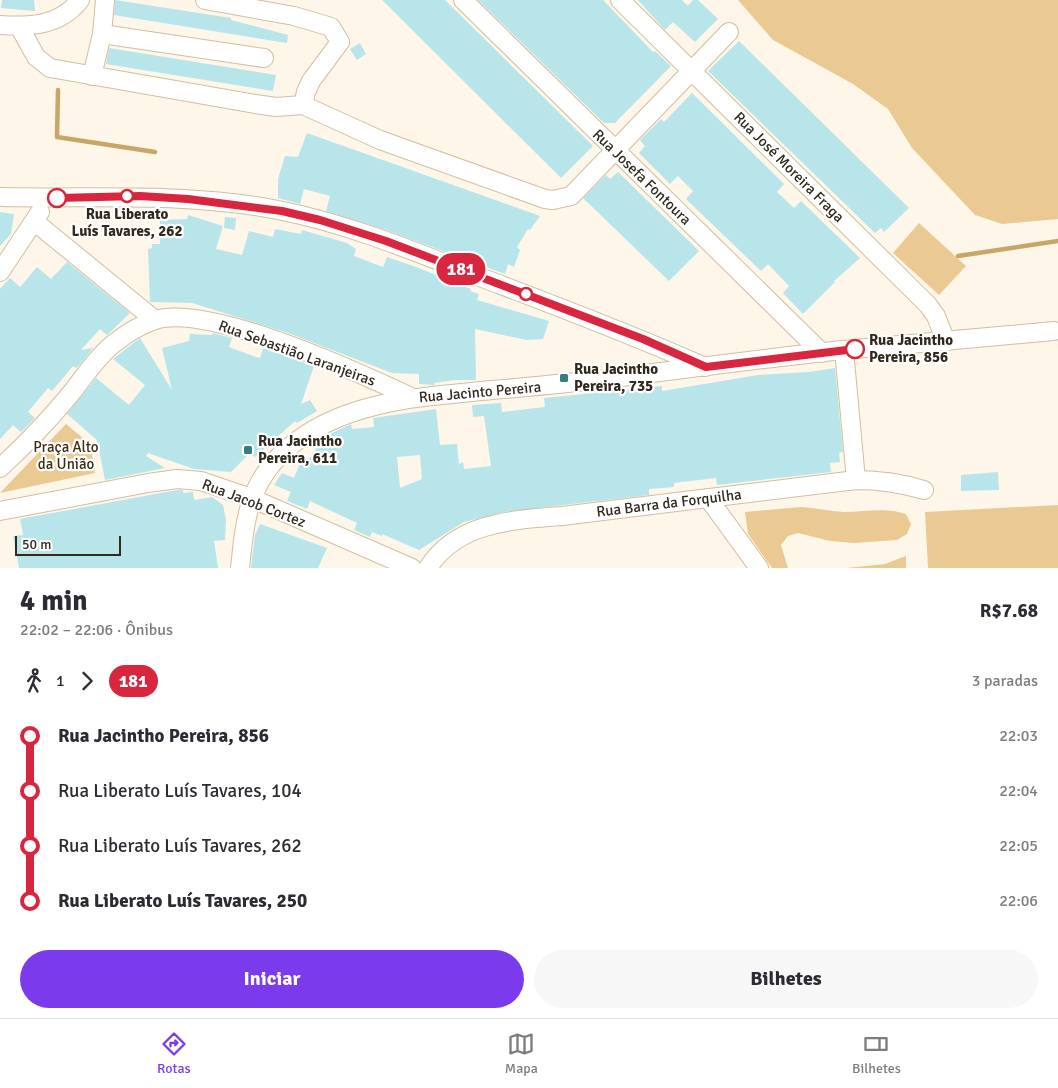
<!DOCTYPE html>
<html lang="pt">
<meta charset="utf-8">
<style>
:root{--surface:#fff;--page:#f7f7f7;--text:#2b2b33;--muted:#7c7c81;--line:#e1e1e2;--accent:#7c3aed}
body{margin:0;font-family:Signika,sans-serif;background:var(--page);color:var(--text);height:100vh;display:flex;flex-direction:column;font-size:19px;white-space:nowrap}
*{box-sizing:border-box;margin:0}
p{font-size:16px;color:var(--muted)}
.icon{flex:none;width:28px;height:28px;fill:none;stroke:currentColor;stroke-width:2;stroke-linecap:round;stroke-linejoin:round}
.map{position:relative;height:568px;overflow:hidden}
.details{display:flex;flex-direction:column;background:var(--surface);flex:1}
.details>*{flex:none}
.badge{padding:0 10px;border-radius:16px;font-size:18px;line-height:32px}
.scale{position:absolute;left:15px;bottom:12px;width:106px;box-sizing:border-box;padding-left:5px;border:2px solid #31291d;border-top:0;font-size:14px;line-height:18px;white-space:nowrap;color:#31291d;-webkit-text-stroke:4px #fff;paint-order:stroke}
.map>.badge{position:absolute;translate:-50% -50%;box-shadow:0 0 0 2px #fff}
.legs{display:flex;align-items:center;gap:8px;height:55px;padding:0 20px;font-size:16px}
.legs p{margin-inline-start:auto}
.head{display:flex;align-items:center;justify-content:space-between;height:85px;padding:0 20px}
h1{font-size:28px;font-weight:700;line-height:38px}
.primary-button{display:flex;gap:10px;margin-top:auto;padding:10px 20px}
.primary-button a{flex:1;height:58px;border-radius:30px;background:var(--accent);color:#fff;font-size:20px;font-weight:700;line-height:58px;text-align:center}
.primary-button a+a{background:var(--page);color:var(--text)}
ul{padding:0 20px;list-style:none}
li{display:flex;align-items:center;gap:18px;height:55px;font-size:19px}
li i{display:grid;place-items:center;width:8px;height:100%;margin:0 6px;background:currentColor}
li i::after{content:'';width:12px;height:12px;margin:-6px;border:4px solid;border-radius:50%;background:var(--surface)}
li p{margin-inline-start:auto}
li:first-child i{background:linear-gradient(#0000 50%,currentColor 0)}
li:last-child i{background:linear-gradient(currentColor 50%,#0000 0)}
.dock{display:flex;justify-content:space-around;align-items:center;height:70px;border-top:1px solid var(--line);background:var(--surface);font-size:14px;color:var(--muted)}
.dock a{display:grid;justify-items:center;gap:2px}
.dock .active{color:var(--accent)}
.map>svg:first-child{display:block}
.green{fill:#eac993}
.lines{fill:none;stroke-linecap:round;stroke-linejoin:round}
.stream{stroke:#c9a568;stroke-width:4.5}
.building{fill:#b7e5ea;fill-rule:evenodd}
.minor-casing{stroke:#d1be9e;stroke-width:20}
.minor{stroke:#fff;stroke-width:18}
.line-1-casing{stroke:#fff;stroke-width:11}
.line-1{stroke:#d7263d;stroke-width:8}
.stop-1-dot{fill:#fff;stroke:#d7263d;stroke-width:2.5}
.poi-dot{fill:#357d85;stroke:#fff;stroke-width:2}
.labels{text-anchor:middle;stroke-width:4.5;stroke-linejoin:round;paint-order:stroke}
.street-label{font-size:15px;fill:#31291d;stroke:#fff}
.stop-label{font-size:15px;font-weight:bold;fill:#31291d;stroke:#fff}
.poi-label{font-size:15px;font-weight:bold;fill:#31291d;stroke:#fff;text-anchor:start}
.park-label{font-size:15px;fill:#3d2e12;stroke:#fff}
</style>
<div class="map">
<svg width="1058" height="568" viewBox="0 0 1058 568">
<rect width="100%" height="100%" fill="#fef6e9"/>
<g class="green">
<path d="M738,0H1058V219L1002,224L975,215L912,148L888,109L853,84L773,40Z"/>
<path d="M919,223L966,266L939,295L893,253Z"/>
<path d="M66,424L90,444L95,473L0,493Z"/>
<path d="M1058,505V568H928L925,512Z"/>
<path d="M801,507C815,508 829,511 844,512C866,512 885,507 906,514L911,524L907,534L897,540L854,543L830,541L798,533L788,536L781,545L788,568H772L748,534L745,512Z"/>
<path d="M906,556V568H846L885,564Z"/>
</g>
<g class="lines">
<g class="stream">
<path d="M58,90L57,137L155,152"/>
<path d="M958,256L1058,241"/>
</g>
</g>
<g class="building">
<path d="M2,0H34L35,11L1,8Z"/>
<path d="M115,0L231,18V20L288,35L287,43L114,15Z"/>
<path d="M382,0H445L593,146L561,178Z"/>
<path d="M478,0H603L653,52L655,51L671,66L615,123H604Z"/>
<path d="M638,0H682L688,6L693,0H698L718,19L695,42L673,22L665,30Z"/>
<path d="M739,41L909,208L884,232L881,228L875,233L708,71Z"/>
<path d="M360,43L366,54L357,60L350,49Z"/>
<path d="M109,48L276,75L273,91L106,64Z"/>
<path d="M692,93L784,184L777,192L794,208L801,201L860,258L834,281L835,282L803,314L783,293L789,286L768,264L761,271L686,199L693,191L678,176L670,184L639,153L645,146L640,140L661,119L664,122Z"/>
<path d="M307,133L540,216L530,230L528,229L517,247L520,250L514,267L508,264L505,274L386,230L326,211L330,196L304,189L300,204L278,198V179L285,156L298,157Z"/>
<path d="M618,172L699,251L669,281L583,198L606,175L610,179Z"/>
<path d="M0,212L14,214L11,234L0,246Z"/>
<path d="M188,215L223,226L216,249L242,255L249,231L273,237L275,229L301,234L302,230L347,243L356,249L354,256L383,267L387,257L416,267L471,289L470,291L479,294L477,300L549,321L543,339L527,340L475,329L476,380H455L434,383V385L419,384V374L392,373L288,333L221,312L192,303L150,302L148,249L152,248V244H160V220L187,219Z"/>
<path d="M225,217L236,218L235,230L224,228Z"/>
<path d="M67,262L130,313L107,335L100,329L81,350L93,348L82,362L76,368L73,366L52,391L48,388L28,412L35,418L21,432L13,425L0,439V289L10,278L20,287L37,267L51,279Z"/>
<path d="M213,333L232,338L229,347L256,357L260,358L263,348L314,366L301,404L310,400L317,411L297,423L295,421L255,457L250,453L231,472L194,469L148,453L146,456L165,468L105,480L97,440L67,414L96,378L129,405L145,385L113,359L140,338L172,390L162,348L189,341L190,334L212,335Z"/>
<path d="M835,368L843,452L839,453L840,462L830,463L831,472L717,485L716,478L674,483V487L649,489V495L504,512L464,522L419,550L382,534V536L372,532L370,537L354,530L357,523L310,501L307,509L287,501L291,492L274,485L282,473L294,478L303,456L309,459L324,437L351,424L352,429L374,427L373,418L436,409L440,445L457,444L459,464L463,462L464,469L491,466L484,416L473,417L472,405L501,403L502,412L545,407L544,398L662,386V391L758,375L809,372ZM420,455L422,479L400,488L397,457Z"/>
<path d="M998,472L999,490L961,491V475Z"/>
<path d="M177,490H183V493L193,492L194,500L212,497L223,505L226,520L225,540L214,541L218,568H19L13,536L23,535L20,519Z"/>
<path d="M260,524L327,548L318,568H251L255,535Z"/>
</g>
<g class="lines">
<g class="minor-casing">
<g id="minor">
<path d="M205,0L294,16L331,27L340,42L311,81L306,92L303,105"/>
<path d="M463,0L822,353"/>
<path d="M620,0L928,305L936,316L946,342"/>
<path d="M0,25C30,27 60,26 80,0"/>
<path d="M19,26L36,57L50,68L255,104L276,107L303,105L380,140L545,199L553,200L571,196L729,32"/>
<path d="M102,34L105,0"/>
<path d="M92,76L102,34L264,58"/>
<path d="M0,197C94,199 190,192 283,211C351,225 416,252 480,277C556,306 631,334 705,367"/>
<path d="M35,222L155,320"/>
<path d="M0,272L40,212"/>
<path d="M844,350L856,480"/>
<path d="M0,468C24,446 47,422 68,397C82,380 95,359 112,345C124,335 140,325 155,320C208,303 360,373 413,398"/>
<path d="M708,498L759,568"/>
<path d="M0,511L148,483L177,479L201,481L251,498L412,568"/>
<path d="M240,568C245,520 248,482 288,448C343,400 423,397 492,390C530,387 568,383 606,379C686,369 765,358 844,350C914,343 984,338 1054,331"/>
<path d="M428,568C457,522 512,520 562,516L856,480C880,480 901,483 924,490"/>
</g>
</g>
<use href="#minor" class="minor"/>
</g>
<g class="lines">
<g class="line-1-casing">
<path id="line-1" d="M57,198L140,196L188,199L282,211L320,220L386,241L643,339L706,367L855,349"/>
</g>
<use href="#line-1" class="line-1"/>
</g>
<g class="stop-1-dot">
<circle cx="127" cy="196" r="6"/>
<circle cx="57" cy="198" r="9"/>
<circle cx="526" cy="294" r="6"/>
<circle cx="855" cy="349" r="9"/>
</g>
<g class="poi-dot">
<rect x="559" y="373" width="10" height="10" rx="2.5"/>
<rect x="243" y="445" width="10" height="10" rx="2.5"/>
</g>
<g class="labels">
<g class="street-label">
<text transform="translate(789 167) rotate(45)" y="5">Rua José Moreira Fraga</text>
<text transform="translate(642 177) rotate(44)" y="5">Rua Josefa Fontoura</text>
<text transform="translate(297 353) rotate(20)" y="5">Rua Sebastião Laranjeiras</text>
<text transform="translate(480 392) rotate(-5)" y="5">Rua Jacinto Pereira</text>
<text transform="translate(254 503) rotate(21)" y="5">Rua Jacob Cortez</text>
<text transform="translate(669 503) rotate(-7)" y="5">Rua Barra da Forquilha</text>
</g>
<g class="stop-label">
<text x="127" y="219">Rua Liberato<tspan x="127" dy="17">Luís Tavares, 262</tspan></text>
<text x="869" y="345" text-anchor="start">Rua Jacintho<tspan x="869" dy="17">Pereira, 856</tspan></text>
</g>
<g class="poi-label">
<text x="574" y="374">Rua Jacintho<tspan x="574" dy="17">Pereira, 735</tspan></text>
<text x="258" y="446">Rua Jacintho<tspan x="258" dy="17">Pereira, 611</tspan></text>
</g>
<g class="park-label">
<text x="66" y="452">Praça Alto<tspan x="66" dy="17">da União</tspan></text>
</g>
</g>
</svg>
<div class="scale">50 m</div>
<b class="badge" style="left:461px;top:269px;background:#d7263d;color:#fff">181</b>
</div>
<section class="details">
<div class="head"><div><h1>4 min</h1><p>22:02 – 22:06 · Ônibus</p></div><b>R$7.68</b></div>
<div class="legs"><svg class="icon" aria-label="walk" viewBox="0 0 24 24"><circle cx="13" cy="4" r="2"/><path d="M13 8l-2 6 4 7M11 14l-3 7M7 12l3-4h3l4 4"/></svg>1<svg class="icon" aria-label="forward" viewBox="0 0 24 24"><path d="M9 5l7 7-7 7"/></svg><b class="badge" style="background:#d7263d;color:#fff">181</b><p>3 paradas</p></div>
<ul>
<li><i style="color:#d7263d"></i><b>Rua Jacintho Pereira, 856</b><p>22:03</p></li>
<li><i style="color:#d7263d"></i><span>Rua Liberato Luís Tavares, 104</span><p>22:04</p></li>
<li><i style="color:#d7263d"></i><span>Rua Liberato Luís Tavares, 262</span><p>22:05</p></li>
<li><i style="color:#d7263d"></i><b>Rua Liberato Luís Tavares, 250</b><p>22:06</p></li>
</ul>
<div class="primary-button"><a>Iniciar</a><a>Bilhetes</a></div>
</section>
<nav class="dock">
<a class="active"><svg class="icon" aria-label="directions" viewBox="0 0 24 24"><path d="M12 3l9 9-9 9-9-9zM9 14v-3h6M13 9l2 2-2 2"/></svg>Rotas</a>
<a><svg class="icon" aria-label="map" viewBox="0 0 24 24"><path d="M3 6l6-2 6 2 6-2v14l-6 2-6-2-6 2zM9 4v14M15 6v14"/></svg>Mapa</a>
<a><svg class="icon" aria-label="tickets" viewBox="0 0 24 24"><path d="M3 7h18v10H3zM15 7v10"/></svg>Bilhetes</a>
</nav>
